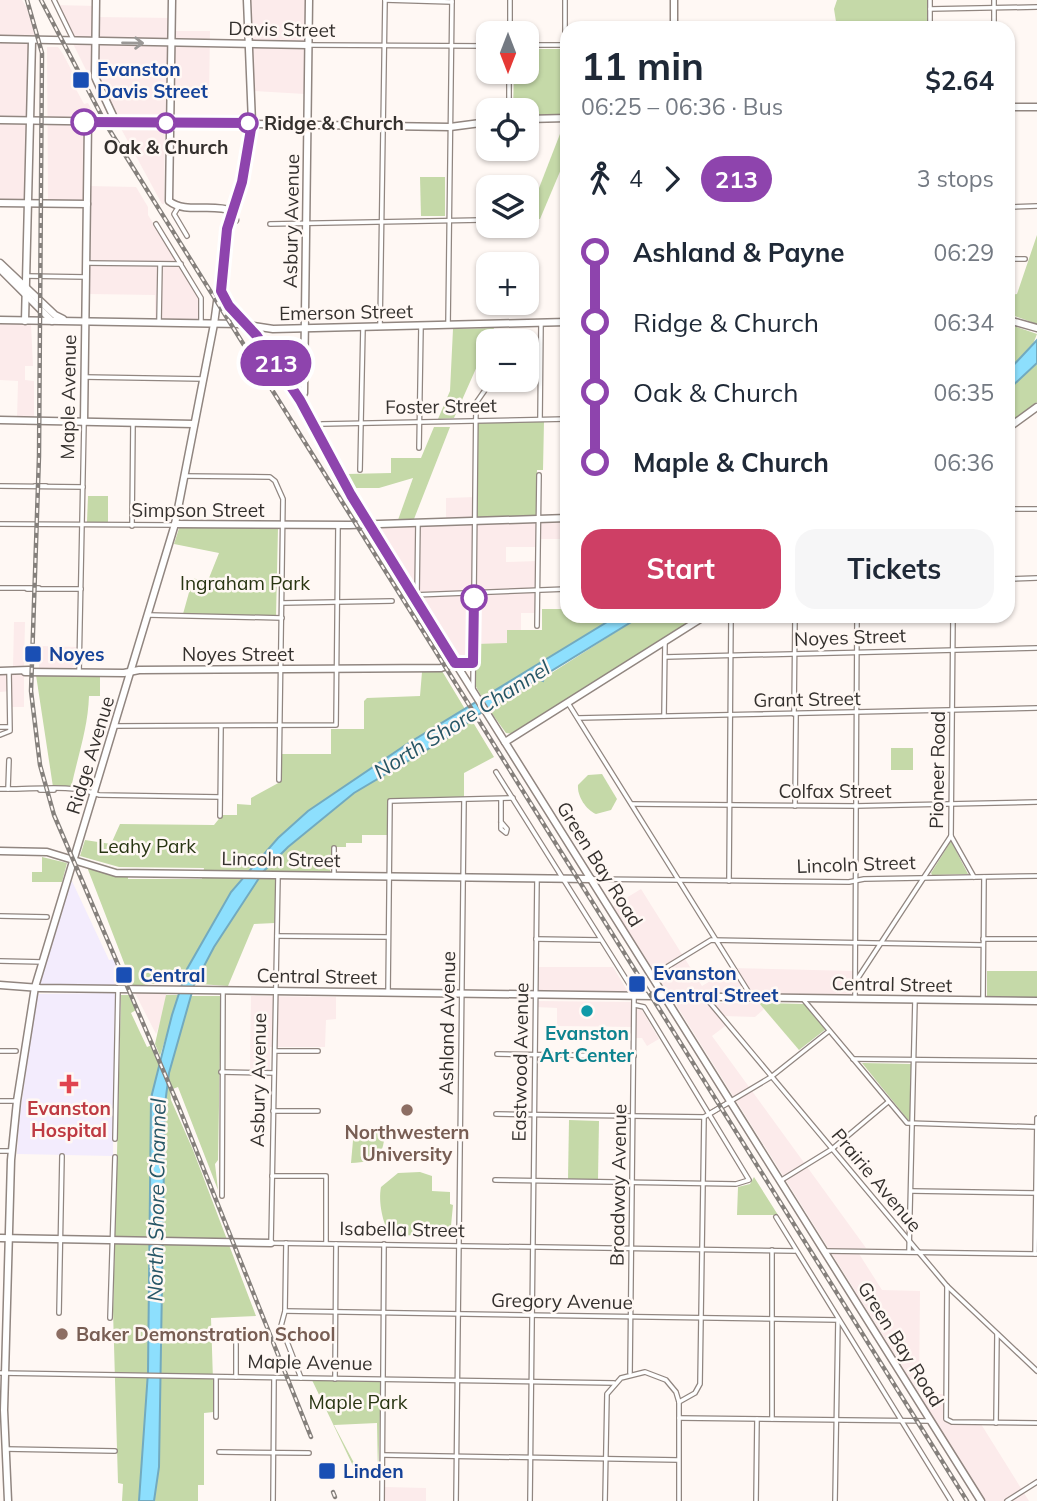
<!DOCTYPE html>
<meta charset="utf-8">
<style>
:root{--surface:#fff;--page:#f6f6f7;--text:#1f2937;--muted:#747a83;--accent:#ce3f65}
body{margin:0;font-family:Mulish,sans-serif;background:var(--page);color:var(--text);height:100vh;display:flex;flex-direction:column;font-size:26px;white-space:nowrap}
*{box-sizing:border-box;margin:0}
p{font-size:23px;color:var(--muted)}
.icon{flex:none;width:38px;height:38px;fill:none;stroke:currentColor;stroke-width:2;stroke-linecap:round;stroke-linejoin:round}
.map{position:relative;flex:1;overflow:hidden}
.details{position:absolute;left:560px;top:21px;width:455px;height:602px;display:flex;flex-direction:column;background:var(--surface);border-radius:21px;box-shadow:0 2px 5px #0004}
.details>*{flex:none}
.badge{padding:0 14px;border-radius:23px;font-size:24px;line-height:46px}
.needle{width:46px;rotate:180deg}
.tools{position:absolute;left:476px;top:21px;display:grid;gap:14px}
.tools a{display:grid;place-items:center;width:63px;height:63px;border-radius:14px;background:var(--surface);box-shadow:0 2px 5px #0004;font-size:35px}
.map>.badge{position:absolute;translate:-50% -50%;box-shadow:0 0 0 4px #fff}
.legs{display:flex;align-items:center;gap:10px;height:77px;padding:0 21px;font-size:23px}
.legs p{margin-inline-start:auto}
.summary{display:flex;align-items:center;justify-content:space-between;height:119px;padding:0 21px}
h1{font-size:38px;font-weight:700;line-height:52px}
.action{display:flex;gap:14px;margin-top:auto;padding:14px 21px}
.action a{flex:1;height:80px;border-radius:21px;background:var(--accent);color:#fff;font-size:28px;font-weight:700;line-height:80px;text-align:center}
.action a+a{background:var(--page);color:var(--text)}
ul{padding:0 21px;list-style:none}
li{display:flex;align-items:center;gap:24px;height:70px;font-size:26px}
li i{display:grid;place-items:center;width:10px;height:100%;margin:0 9px;background:currentColor}
li i::after{content:'';width:18px;height:18px;margin:-9px;border:5px solid;border-radius:50%;background:var(--surface)}
li p{margin-inline-start:auto}
li:first-child i{background:linear-gradient(#0000 50%,currentColor 0)}
li:last-child i{background:linear-gradient(currentColor 50%,#0000 0)}
.map>svg:first-child{display:block}
.commercial{fill:#fcebeb}
.medical{fill:#f3ecfd}
.green{fill:#c5d9a8}
.water{fill:#8ddffd;stroke:#72aabf;stroke-width:2}
.lines{fill:none;stroke-linecap:round;stroke-linejoin:round}
.street-casing{stroke:#918680;stroke-width:6}
.secondary-casing{stroke:#918680;stroke-width:9}
.street{stroke:#fff;stroke-width:3.5}
.secondary{stroke:#fff;stroke-width:6}
.rail-casing{stroke:#85807c;stroke-width:4.5}
.rail{stroke:#fff8f4;stroke-width:2;stroke-dasharray:5;stroke-linecap:butt}
.oneway{stroke:#9a9896}
.line-1-casing{stroke:#fff;stroke-width:16}
.line-1{stroke:#8e44ad;stroke-width:10}
.transit-dot{fill:#1a4fb4;stroke:#fff8f4;stroke-width:2.5}
.stop-1-dot{fill:#fff;stroke:#8e44ad;stroke-width:3.5}
.culture-dot{fill:#0f9aa8;stroke:#fff8f4;stroke-width:2.5}
.health-dot{fill:#e0444e;stroke:#fff8f4;stroke-width:2.5}
.education-dot{fill:#8d6e63;stroke:#fff8f4;stroke-width:2.5}
.labels{text-anchor:middle;stroke-width:5;stroke-linejoin:round;paint-order:stroke}
.street-label{font-size:19px;fill:#34302d;stroke:#fff8f4}
.transit-label{font-size:19px;font-weight:bold;fill:#164399;stroke:#fff8f4;text-anchor:start}
.stop-label{font-size:19px;font-weight:bold;fill:#34302d;stroke:#fff8f4;text-anchor:start}
.park-label{font-size:19px;fill:#283512;stroke:#fff8f4}
.culture-label{font-size:19px;font-weight:bold;fill:#0d838f;stroke:#fff8f4}
.health-label{font-size:19px;font-weight:bold;fill:#be3a42;stroke:#fff8f4}
.education-label{font-size:19px;font-weight:bold;fill:#785e54;stroke:#fff8f4}
.water-label{font-size:21px;font-style:italic;fill:#275666;stroke:#fff8f4}
</style>
<div class="map">
<svg width="1037" height="1501" viewBox="0 0 1037 1501">
<rect width="100%" height="100%" fill="#fff8f4"/>
<g class="commercial">
<path d="M0,0H22L32,16L35,35L26,202H0Z"/>
<path d="M250,0H306L305,94L254,91Z"/>
<path d="M54,5L97,6V17L172,18V31H210L209,97L171,96V119L119,118L100,83L98,73L88,74Z"/>
<path d="M47,47H58L63,54L76,79L72,82L84,104L88,103L95,116L90,118L88,186L136,187L148,207V215L200,298V320L155,319V295L89,294L91,202L48,201Z"/>
<path d="M119,125H165L164,204H162Z"/>
<path d="M0,324H31L33,366H25V380L34,381V418L17,419L18,381L0,380Z"/>
<path d="M475,497V521L567,518V539H538V547H506V562L538,561L537,613H521V630L507,631V643L476,662L455,663L368,523L446,521V498Z"/>
<path d="M14,622H25L24,668H13Z"/>
<path d="M39,646L78,647L77,668H39Z"/>
<path d="M0,674L24,675V707H11V691L0,692Z"/>
<path d="M641,889L702,986L732,968L854,971V996L668,994L613,906Z"/>
<path d="M534,967H613L628,992L534,990Z"/>
<path d="M135,993L166,994V1005L156,1034Z"/>
<path d="M251,996L336,997V1019L326,1020L325,1047H270V1072H250Z"/>
<path d="M535,1001L633,1002V1007H640L659,1039L647,1046L642,1038H635V1027L557,1026V1008L535,1007Z"/>
<path d="M675,1003H759L764,1009L755,1017L723,1016L728,1024L712,1036L866,1248L856,1249L882,1290L920,1291L919,1393Z"/>
<path d="M922,1394H944V1417L948,1423L981,1424L1029,1501H985L923,1401Z"/>
<path d="M385,1487L426,1488V1501H385Z"/>
</g>
<g class="medical">
<path d="M71,879L109,960L114,959L125,986L39,984Z"/>
<path d="M37,994L115,993L113,1156L17,1154L19,1121Z"/>
</g>
<g class="green">
<path d="M837,0H927V28H837L834,9Z"/>
<path d="M527,49H567V115L527,117V110H513L514,72H527Z"/>
<path d="M565,121L567,155L540,219H527Z"/>
<path d="M420,177H445V216H421Z"/>
<path d="M1037,235V324L1009,314L1010,295L1017,294Z"/>
<path d="M1008,324L1037,334L1031,349L1008,371Z"/>
<path d="M494,328L454,418L438,419L450,391L453,329Z"/>
<path d="M1037,363V402L1008,424V390Z"/>
<path d="M544,421L543,470H537L536,517L477,518L478,423Z"/>
<path d="M434,427H450L414,519L398,520L413,478L379,488H354L347,474L391,473V458H421Z"/>
<path d="M88,496H108V523L87,522Z"/>
<path d="M180,525L278,528L276,616L183,614L193,578L207,583L219,553L174,544Z"/>
<path d="M542,609H567V616H617L483,699L475,685L476,644L507,643V630H542Z"/>
<path d="M641,616H699L514,734L506,733L488,708L542,679Z"/>
<path d="M442,671L494,757L464,773V798H390L388,835H362V843H346V847H332L330,874L276,873L275,923L254,924L228,986L170,982L133,986L87,867L128,876V879H202L204,868L119,867L80,856L85,840L111,844L120,824L214,825L222,815H237V804L251,805V798L282,781V754H331V729H364V701L367,698L420,696L422,672Z"/>
<path d="M36,675H100V696H89C88,728 78,755 71,788L53,787Z"/>
<rect x="891" y="748" width="22" height="22"/>
<path d="M602,774L617,799L611,810L596,814C586,810 577,796 578,785L588,775Z"/>
<path d="M951,841L968,874L932,875L931,873Z"/>
<path d="M42,857L67,863L62,882H32V872H42Z"/>
<path d="M987,971H1037V998L987,997Z"/>
<path d="M121,995H129L136,1010L131,1013L147,1047L152,1045L167,1082L190,996H221L218,1160L215,1164L218,1190L178,1087L170,1090L171,1100L193,1150L256,1316L211,1318L214,1412L204,1413V1485H198V1501H122L123,1484L118,1483L113,1311Z"/>
<path d="M166,995H179L160,1056L155,1044Z"/>
<path d="M759,1003L804,1004L826,1029L799,1050Z"/>
<path d="M862,1063L912,1064L911,1121H909Z"/>
<path d="M569,1120L599,1121L598,1179H568Z"/>
<path d="M354,1129H385C384,1156 378,1162 351,1163Z"/>
<path d="M420,1172L432,1176V1191L450,1192V1204L453,1205L450,1236L390,1235C383,1224 378,1202 381,1187L398,1173Z"/>
<path d="M754,1177L778,1215H737L738,1187L750,1184Z"/>
<path d="M312,1380L381,1382L378,1476L377,1423L334,1425L363,1480L354,1468Z"/>
</g>
<g class="water">
<path d="M1037,340V363L1008,390V371Z"/>
<path d="M617,616H641L545,675L543,681L538,679L471,719L460,730L354,793L288,847L263,872L214,947L194,985L169,1073L165,1104L159,1467L154,1501H139L148,1372L151,1098L172,1015L187,969L231,892L278,838L308,811L407,744Z"/>
</g>
<g class="lines">
<g class="street-casing">
<g id="street">
<path d="M54,0L73,39"/>
<path d="M385,0L452,2"/>
<path d="M930,9L1037,7"/>
<path d="M930,28V0"/>
<path d="M994,28V0"/>
<path d="M510,33V0"/>
<path d="M310,45L488,46"/>
<path d="M527,45H567"/>
<path d="M565,45V0"/>
<path d="M509,110V72"/>
<path d="M179,206L174,214L187,236"/>
<path d="M1008,207L1037,206"/>
<path d="M156,224L201,298V324"/>
<path d="M270,224L482,220"/>
<path d="M1008,257L1010,107"/>
<path d="M1008,259H1025"/>
<path d="M86,263L181,264"/>
<path d="M26,276L86,277"/>
<path d="M159,322L160,264"/>
<path d="M448,325L452,0"/>
<path d="M380,327L385,0"/>
<path d="M488,356L483,361L488,366"/>
<path d="M84,377L203,379"/>
<path d="M540,419L541,323"/>
<path d="M317,427L322,424L567,419"/>
<path d="M419,448L421,326"/>
<path d="M1008,456V504"/>
<path d="M360,470L363,327"/>
<path d="M184,476L270,477L275,481L283,499L279,780"/>
<path d="M0,486L83,487"/>
<path d="M35,486H46"/>
<path d="M1008,509H1037"/>
<path d="M0,524L173,525"/>
<path d="M132,526L133,423"/>
<path d="M1008,579L1037,578"/>
<path d="M0,588H39"/>
<path d="M27,589H81"/>
<path d="M417,594L418,522"/>
<path d="M414,595L567,589"/>
<path d="M282,603L392,601"/>
<path d="M149,615L282,618"/>
<path d="M537,626L539,475"/>
<path d="M665,657L1037,648"/>
<path d="M455,663L473,662"/>
<path d="M79,672L84,423"/>
<path d="M473,688L476,403L492,380"/>
<path d="M568,703L751,996"/>
<path d="M794,714L795,616"/>
<path d="M664,716L665,642"/>
<path d="M578,718L1037,708"/>
<path d="M115,726L336,725L338,526"/>
<path d="M0,727H8"/>
<path d="M0,735L10,731L9,671"/>
<path d="M496,772L631,987L634,997L630,1373"/>
<path d="M0,789C32,790 70,783 99,795L220,797"/>
<path d="M8,789L9,760"/>
<path d="M40,790H54"/>
<path d="M632,804L855,806L1037,802"/>
<path d="M795,806L796,714"/>
<path d="M220,816L221,726"/>
<path d="M501,822L507,829L506,833L501,829V800"/>
<path d="M951,836L974,877"/>
<path d="M278,876L271,1243L795,1251"/>
<path d="M334,876V848"/>
<path d="M591,879L849,882L864,879L1037,876"/>
<path d="M729,881L731,616"/>
<path d="M0,916L47,917"/>
<path d="M277,936L388,937"/>
<path d="M536,939L600,940"/>
<path d="M983,939H1037"/>
<path d="M0,961L43,962"/>
<path d="M652,976L711,940L983,945"/>
<path d="M856,981L951,836L953,616"/>
<path d="M388,993L390,801L513,798"/>
<path d="M706,998L947,1286L1037,1371"/>
<path d="M803,999L907,1123L1037,1127"/>
<path d="M855,999L857,616"/>
<path d="M983,1000L984,877"/>
<path d="M0,1051H16"/>
<path d="M275,1051H318"/>
<path d="M497,1054L634,1056"/>
<path d="M853,1059L1037,1061"/>
<path d="M221,1072L274,1073"/>
<path d="M0,1101H17"/>
<path d="M273,1111H318"/>
<path d="M711,1113L728,1103"/>
<path d="M496,1114L704,1117L771,1077L829,1031"/>
<path d="M115,1139L118,989"/>
<path d="M0,1151H12"/>
<path d="M272,1176H326V1243"/>
<path d="M495,1180L736,1184L749,1180L644,1007L635,1005"/>
<path d="M780,1181L832,1149L888,1102"/>
<path d="M912,1191L1036,1193"/>
<path d="M222,1196L223,991"/>
<path d="M776,1217L951,1501"/>
<path d="M286,1243L285,1311L281,1326L301,1378"/>
<path d="M826,1251L1037,1254"/>
<path d="M909,1252L915,1000"/>
<path d="M1035,1254L1037,1118"/>
<path d="M947,1286L946,1419L952,1422L1037,1423"/>
<path d="M285,1311L838,1320L835,1501"/>
<path d="M59,1313L62,1156"/>
<path d="M110,1318L115,1157"/>
<path d="M0,1373L614,1383"/>
<path d="M236,1377V1341"/>
<path d="M335,1379L336,1244"/>
<path d="M679,1402L695,1393L700,1384L704,1117"/>
<path d="M216,1417V1377"/>
<path d="M679,1418L929,1421"/>
<path d="M772,1419V1250"/>
<path d="M996,1423L997,1334"/>
<path d="M5,1449L115,1451"/>
<path d="M219,1452L309,1453"/>
<path d="M383,1455L678,1460"/>
<path d="M273,1501L274,1378"/>
<path d="M382,1501L384,1244"/>
<path d="M456,1501L464,800"/>
<path d="M530,1501L537,879"/>
<path d="M605,1501L607,1394L621,1378L645,1372L666,1380L676,1392L679,1402V1501"/>
<path d="M756,1501L757,1419"/>
<path d="M1007,1501L1037,1482"/>
</g>
</g>
<g class="secondary-casing">
<g id="secondary">
<path d="M96,0L95,77L115,120"/>
<path d="M172,0L169,201C185,214 213,203 232,211L235,220"/>
<path d="M247,0L252,123L221,267C217,306 238,311 259,338C302,395 329,459 365,519L981,1501"/>
<path d="M674,28V0"/>
<path d="M0,39L308,45"/>
<path d="M1008,107H1037"/>
<path d="M527,119L567,118"/>
<path d="M0,120L450,127L488,122"/>
<path d="M0,203L87,204"/>
<path d="M0,263L55,315L63,319"/>
<path d="M0,269L52,321"/>
<path d="M0,320L240,324L273,329L567,322"/>
<path d="M1008,320L1037,328"/>
<path d="M25,321L32,41"/>
<path d="M300,400L304,393L309,0"/>
<path d="M0,420L194,424"/>
<path d="M84,422L88,122"/>
<path d="M1008,428L1037,407"/>
<path d="M175,524L349,525L567,518"/>
<path d="M0,671L29,670"/>
<path d="M25,672L124,673L139,670L441,668L455,663"/>
<path d="M505,742L705,616"/>
<path d="M0,851L47,852L116,873L591,879"/>
<path d="M0,985L40,988L1037,1001"/>
<path d="M0,1238L271,1243"/>
<path d="M8,1501L4,1410L11,1160L17,1101L35,987L175,524L214,324L219,287"/>
</g>
</g>
<use href="#street" class="street"/>
<use href="#secondary" class="secondary"/>
<g class="rail-casing">
<g id="rail">
<path d="M27,0L42,53L39,456L31,691L40,765L54,815L178,1105L311,1437"/>
<path d="M41,0L107,126L967,1501"/>
<path d="M333,1492L335,1497"/>
</g>
</g>
<use href="#rail" class="rail"/>
</g>
<defs><path id="oneway-shaft" d="M-6 0H5M1.5-3L5.5 0L1.5 3" fill="none" stroke-width="1.6" stroke-linecap="round" stroke-linejoin="round" transform="scale(1.75)"/></defs>
<use class="oneway" href="#oneway-shaft" transform="translate(133 43) rotate(1)"/>
<g class="lines">
<g class="line-1-casing">
<path id="line-1" d="M84,122L252,123L242,182L227,229L221,291L229,306L257,336L300,400L351,495L455,663H473L474,598"/>
</g>
<use href="#line-1" class="line-1"/>
</g>
<g class="transit-dot">
<rect x="72" y="71" width="18" height="18" rx="3.5"/>
<rect x="24" y="645" width="18" height="18" rx="3.5"/>
<rect x="115" y="966" width="18" height="18" rx="3.5"/>
<rect x="628" y="975" width="18" height="18" rx="3.5"/>
<rect x="318" y="1462" width="18" height="18" rx="3.5"/>
</g>
<g class="stop-1-dot">
<circle cx="84" cy="122" r="12"/>
<circle cx="166" cy="123" r="9"/>
<circle cx="248" cy="123" r="9"/>
<circle cx="474" cy="598" r="12"/>
</g>
<circle class="culture-dot" cx="587" cy="1011" r="7"/>
<path class="health-dot" d="M65.5 1073.5h7v7h7v7h-7v7h-7v-7h-7v-7h7z"/>
<g class="education-dot">
<circle cx="407" cy="1110" r="7"/>
<circle cx="62" cy="1334" r="7"/>
</g>
<g class="labels">
<g class="street-label">
<text transform="translate(282 29) rotate(1)" y="7">Davis Street</text>
<text transform="translate(291 221) rotate(-89)" y="7">Asbury Avenue</text>
<text transform="translate(346 312) rotate(-1)" y="7">Emerson Street</text>
<text transform="translate(68 397) rotate(-89)" y="7">Maple Avenue</text>
<text transform="translate(441 406) rotate(-1)" y="7">Foster Street</text>
<text x="198" y="517">Simpson Street</text>
<text transform="translate(850 637) rotate(-2)" y="7">Noyes Street</text>
<text x="238" y="661">Noyes Street</text>
<text transform="translate(807 699) rotate(-1)" y="7">Grant Street</text>
<text transform="translate(90 755) rotate(-73)" y="7">Ridge Avenue</text>
<text transform="translate(937 770) rotate(-89)" y="7">Pioneer Road</text>
<text x="835" y="798">Colfax Street</text>
<text transform="translate(281 859) rotate(1)" y="7">Lincoln Street</text>
<text transform="translate(600 864) rotate(58)" y="7">Green Bay Road</text>
<text transform="translate(856 864) rotate(-2)" y="7">Lincoln Street</text>
<text transform="translate(317 976) rotate(1)" y="7">Central Street</text>
<text transform="translate(892 984) rotate(1)" y="7">Central Street</text>
<text transform="translate(447 1023) rotate(-89)" y="7">Ashland Avenue</text>
<text transform="translate(520 1062) rotate(-89)" y="7">Eastwood Avenue</text>
<text transform="translate(258 1080) rotate(-89)" y="7">Asbury Avenue</text>
<text transform="translate(877 1180) rotate(50)" y="7">Prairie Avenue</text>
<text transform="translate(618 1185) rotate(-89)" y="7">Broadway Avenue</text>
<text transform="translate(402 1229) rotate(1)" y="7">Isabella Street</text>
<text transform="translate(562 1301) rotate(1)" y="7">Gregory Avenue</text>
<text transform="translate(901 1344) rotate(58)" y="7">Green Bay Road</text>
<text transform="translate(310 1362) rotate(1)" y="7">Maple Avenue</text>
</g>
<g class="transit-label">
<text x="97" y="76">Evanston<tspan x="97" dy="22">Davis Street</tspan></text>
<text x="49" y="661">Noyes</text>
<text x="653" y="980">Evanston<tspan x="653" dy="22">Central Street</tspan></text>
<text x="140" y="982">Central</text>
<text x="343" y="1478">Linden</text>
</g>
<g class="stop-label">
<text x="264" y="130">Ridge &amp; Church</text>
<text x="166" y="154" text-anchor="middle">Oak &amp; Church</text>
</g>
<g class="park-label">
<text x="245" y="590">Ingraham Park</text>
<text x="147" y="853">Leahy Park</text>
<text x="358" y="1409">Maple Park</text>
</g>
<g class="culture-label">
<text x="587" y="1040">Evanston<tspan x="587" dy="22">Art Center</tspan></text>
</g>
<g class="health-label">
<text x="69" y="1115">Evanston<tspan x="69" dy="22">Hospital</tspan></text>
</g>
<g class="education-label">
<text x="407" y="1139">Northwestern<tspan x="407" dy="22">University</tspan></text>
<text x="76" y="1341" text-anchor="start">Baker Demonstration School</text>
</g>
<g class="water-label">
<text transform="translate(462 720) rotate(-32)" y="7">North Shore Channel</text>
<text transform="translate(157 1200) rotate(-89)" y="7">North Shore Channel</text>
</g>
</g>
</svg>
<div class="tools">
<a><svg class="needle" viewBox="-14 -14 28 28"><path d="M0-13l5 13h-10z" fill="#e53935"/><path d="M0 13l5-13h-10z" fill="#747a83"/></svg></a>
<a><svg class="icon" aria-label="locate" viewBox="0 0 24 24"><circle cx="12" cy="12" r="6"/><path d="M12 2v4M12 18v4M2 12h4M18 12h4"/></svg></a>
<a><svg class="icon" aria-label="layers" viewBox="0 0 24 24"><path d="M12 4l9 5-9 5-9-5zM3 14l9 5 9-5"/></svg></a>
<a>+</a>
<a>−</a>
</div>
<b class="badge" style="left:276px;top:363px;background:#8e44ad;color:#fff">213</b>
<section class="details">
<div class="summary"><div><h1>11 min</h1><p>06:25 – 06:36 · Bus</p></div><b>$2.64</b></div>
<div class="legs"><svg class="icon" aria-label="walk" viewBox="0 0 24 24"><circle cx="13" cy="4" r="2"/><path d="M13 8l-2 6 4 7M11 14l-3 7M7 12l3-4h3l4 4"/></svg>4<svg class="icon" aria-label="forward" viewBox="0 0 24 24"><path d="M9 5l7 7-7 7"/></svg><b class="badge" style="background:#8e44ad;color:#fff">213</b><p>3 stops</p></div>
<ul>
<li><i style="color:#8e44ad"></i><b>Ashland &amp; Payne</b><p>06:29</p></li>
<li><i style="color:#8e44ad"></i><span>Ridge &amp; Church</span><p>06:34</p></li>
<li><i style="color:#8e44ad"></i><span>Oak &amp; Church</span><p>06:35</p></li>
<li><i style="color:#8e44ad"></i><b>Maple &amp; Church</b><p>06:36</p></li>
</ul>
<div class="action"><a>Start</a><a>Tickets</a></div>
</section>
</div>
